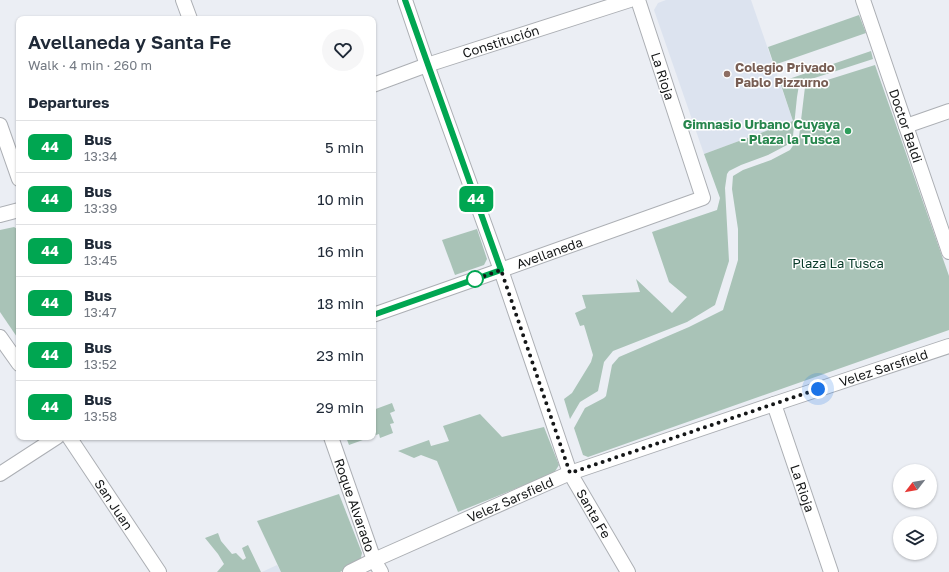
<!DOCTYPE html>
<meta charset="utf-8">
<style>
:root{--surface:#fff;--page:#f6f6f7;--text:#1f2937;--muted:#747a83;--line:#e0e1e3}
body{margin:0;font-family:"Golos Text",sans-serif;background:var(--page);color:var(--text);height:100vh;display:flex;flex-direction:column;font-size:15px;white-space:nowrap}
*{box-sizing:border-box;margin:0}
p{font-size:13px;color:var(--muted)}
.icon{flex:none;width:22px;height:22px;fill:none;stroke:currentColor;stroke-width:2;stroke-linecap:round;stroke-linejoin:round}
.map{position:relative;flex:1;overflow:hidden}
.details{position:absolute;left:16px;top:16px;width:360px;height:424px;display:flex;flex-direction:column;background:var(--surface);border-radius:8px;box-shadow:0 1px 3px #0004}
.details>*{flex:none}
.badge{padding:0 8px;border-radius:6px;font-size:14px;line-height:26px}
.needle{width:26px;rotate:239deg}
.controls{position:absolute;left:893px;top:464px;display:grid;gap:8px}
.controls a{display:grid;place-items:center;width:44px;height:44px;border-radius:50%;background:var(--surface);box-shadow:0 1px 3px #0004;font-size:20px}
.you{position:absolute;width:20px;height:20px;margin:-10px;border:3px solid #fff;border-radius:50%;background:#1a73e8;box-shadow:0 0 0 6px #1a73e833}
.map>.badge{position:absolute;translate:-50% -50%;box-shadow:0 0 0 2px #fff}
h2{padding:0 12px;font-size:15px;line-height:36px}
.round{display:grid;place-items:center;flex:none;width:42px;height:42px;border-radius:21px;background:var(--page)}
.headline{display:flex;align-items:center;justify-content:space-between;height:68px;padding:0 12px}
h1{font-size:19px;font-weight:600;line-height:30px}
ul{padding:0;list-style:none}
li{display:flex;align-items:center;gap:12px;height:52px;padding:0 12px;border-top:1px solid var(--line)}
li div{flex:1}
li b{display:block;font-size:15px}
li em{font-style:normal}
li .badge{min-width:44px;font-weight:700;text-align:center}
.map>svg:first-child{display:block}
.built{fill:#dce3ef}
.green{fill:#a9c3b7}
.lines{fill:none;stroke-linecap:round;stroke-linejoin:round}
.street-casing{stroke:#acafb4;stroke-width:16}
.street{stroke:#fff;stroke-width:14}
.line-casing{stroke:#fff;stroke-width:9}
.line{stroke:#00a651;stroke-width:6}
.walk{stroke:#151718;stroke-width:4;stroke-dasharray:0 7.2}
.education-dot{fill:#8d6e63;stroke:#fff;stroke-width:1.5}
.leisure-dot{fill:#2e9e5b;stroke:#fff;stroke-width:1.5}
.stop-dot{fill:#fff;stroke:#00a651;stroke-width:2}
.labels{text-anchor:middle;stroke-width:3;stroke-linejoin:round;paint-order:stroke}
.street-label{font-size:13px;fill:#151718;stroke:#fff}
.education-label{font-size:13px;font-weight:bold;fill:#785e54;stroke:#fff;text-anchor:start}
.leisure-label{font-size:13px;font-weight:bold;fill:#27864d;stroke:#fff;text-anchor:end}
.park-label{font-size:13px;fill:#093b2a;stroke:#fff}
</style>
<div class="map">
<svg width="949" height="572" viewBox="0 0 949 572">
<rect width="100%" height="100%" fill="#ebeef4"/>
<g class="built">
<path d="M666,0H751L793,121L704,154L654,10L658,3Z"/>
<path d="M277,565L281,572H262Z"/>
</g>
<g class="green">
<path d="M859,15L866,33L774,65L768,47Z"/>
<path d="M871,51L873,59L802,82L799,85L797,97L793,136L787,145L768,155L741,165L729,171L727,174L725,188L729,261L715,305L687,322L613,351L604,362L598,391L580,402L570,419L564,399L572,393L591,362L593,355L584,325L580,326L575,313L586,308L582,295L640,292L636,279L672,313L687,297L669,282L652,232L717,210L720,198L704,154L793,121L780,82Z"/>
<path d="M875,65L949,276V330L588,457L583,455L574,428L585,408L604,398L606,396L612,365L619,357L689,327L723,310L738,260V229L732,189L733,176L743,170L771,160L790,150L799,137L805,87Z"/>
<path d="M14,227L19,230V340L0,312V230Z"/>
<path d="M477,229L487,259L484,265L455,275L442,240Z"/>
<path d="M392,403L395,411L390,413L394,423L390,424L393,433L380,438L379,434L373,436V410Z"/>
<path d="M480,414L502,437L544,427L559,465L554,473L458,512L437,461L421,455L414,458L398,451L429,440L431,446L449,441L443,426Z"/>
<path d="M346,437H371L349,445Z"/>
<path d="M339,494L362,553L360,562L340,572H281L257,521Z"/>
<path d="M218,533L221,541L232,554L236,553L243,560L246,558L242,548L248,545L261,572H217L224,564L218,554L205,538Z"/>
</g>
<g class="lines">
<g class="street-casing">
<g id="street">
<path d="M183,0L190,19"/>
<path id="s1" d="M405,0L427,65L501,270L570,473L628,572"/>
<path id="s2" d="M863,0L949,252"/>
<path id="s3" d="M373,85L427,65L630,0"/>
<path d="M0,125L19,179"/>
<path d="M906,126L949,111"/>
<path d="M0,215L19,210"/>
<path id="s4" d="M373,315L501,270L703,198L638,0"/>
<path d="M0,337L19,364"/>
<path id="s5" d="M774,404L831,572"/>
<path id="s6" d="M69,437L159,572"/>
<path id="s7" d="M331,437L374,560L381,572"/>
<path d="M0,474L57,437"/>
<path id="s8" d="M350,572L374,560L570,473L774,404L949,346"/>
</g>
</g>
<use href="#street" class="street"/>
</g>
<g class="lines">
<g class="line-casing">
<path id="line" d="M373,315L501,270L405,0"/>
</g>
<use href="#line" class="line"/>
<path class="walk" d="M475,279L473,280L501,270L570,473L818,389"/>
</g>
<circle class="education-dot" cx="727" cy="74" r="4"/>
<circle class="leisure-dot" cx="848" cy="131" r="4"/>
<circle class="stop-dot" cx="475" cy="279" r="8"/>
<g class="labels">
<g class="street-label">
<text dy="5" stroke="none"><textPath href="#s3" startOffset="135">Constitución</textPath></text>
<text transform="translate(663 76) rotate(72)" y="5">La Rioja</text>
<text dy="5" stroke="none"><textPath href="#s2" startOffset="133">Doctor Baldi</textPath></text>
<text dy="5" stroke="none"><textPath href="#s4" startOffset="187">Avellaneda</textPath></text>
<text dy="5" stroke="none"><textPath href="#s8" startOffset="572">Velez Sarsfield</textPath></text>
<text dy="5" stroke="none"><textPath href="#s5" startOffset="89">La Rioja</textPath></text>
<text dy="5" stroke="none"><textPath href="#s8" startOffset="176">Velez Sarsfield</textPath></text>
<text dy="5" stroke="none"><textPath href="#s6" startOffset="81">San Juan</textPath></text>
<text dy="5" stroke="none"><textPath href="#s7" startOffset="72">Roque Alvarado</textPath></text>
<text dy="5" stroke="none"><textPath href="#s1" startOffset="548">Santa Fe</textPath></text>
</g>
<g class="education-label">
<text x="735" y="72">Colegio Privado<tspan x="735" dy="15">Pablo Pizzurno</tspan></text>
</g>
<g class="leisure-label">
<text x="840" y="129">Gimnasio Urbano Cuyaya<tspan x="840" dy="15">- Plaza la Tusca</tspan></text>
</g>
<g class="park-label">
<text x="838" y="268">Plaza La Tusca</text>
</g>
</g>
</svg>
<div class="controls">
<a><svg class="needle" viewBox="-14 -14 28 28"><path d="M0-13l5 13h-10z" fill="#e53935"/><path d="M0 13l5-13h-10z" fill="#747a83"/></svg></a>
<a><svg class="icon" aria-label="layers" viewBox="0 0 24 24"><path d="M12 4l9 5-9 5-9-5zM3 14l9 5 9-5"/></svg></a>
</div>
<div class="you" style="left:818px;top:389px"></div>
<b class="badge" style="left:476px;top:199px;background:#00a651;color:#fff">44</b>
<section class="details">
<div class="headline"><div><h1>Avellaneda y Santa Fe</h1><p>Walk · 4 min · 260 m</p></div><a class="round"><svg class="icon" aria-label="heart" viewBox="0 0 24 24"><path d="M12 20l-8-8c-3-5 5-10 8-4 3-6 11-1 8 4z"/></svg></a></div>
<h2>Departures</h2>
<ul>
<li><span class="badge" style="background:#00a651;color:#fff">44</span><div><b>Bus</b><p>13:34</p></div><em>5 min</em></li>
<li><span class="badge" style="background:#00a651;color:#fff">44</span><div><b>Bus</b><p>13:39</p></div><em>10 min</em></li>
<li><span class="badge" style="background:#00a651;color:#fff">44</span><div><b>Bus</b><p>13:45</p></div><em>16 min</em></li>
<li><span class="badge" style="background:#00a651;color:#fff">44</span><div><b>Bus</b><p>13:47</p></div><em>18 min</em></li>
<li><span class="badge" style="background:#00a651;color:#fff">44</span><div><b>Bus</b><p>13:52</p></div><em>23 min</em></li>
<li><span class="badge" style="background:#00a651;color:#fff">44</span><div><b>Bus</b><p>13:58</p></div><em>29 min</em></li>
</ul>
</section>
</div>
